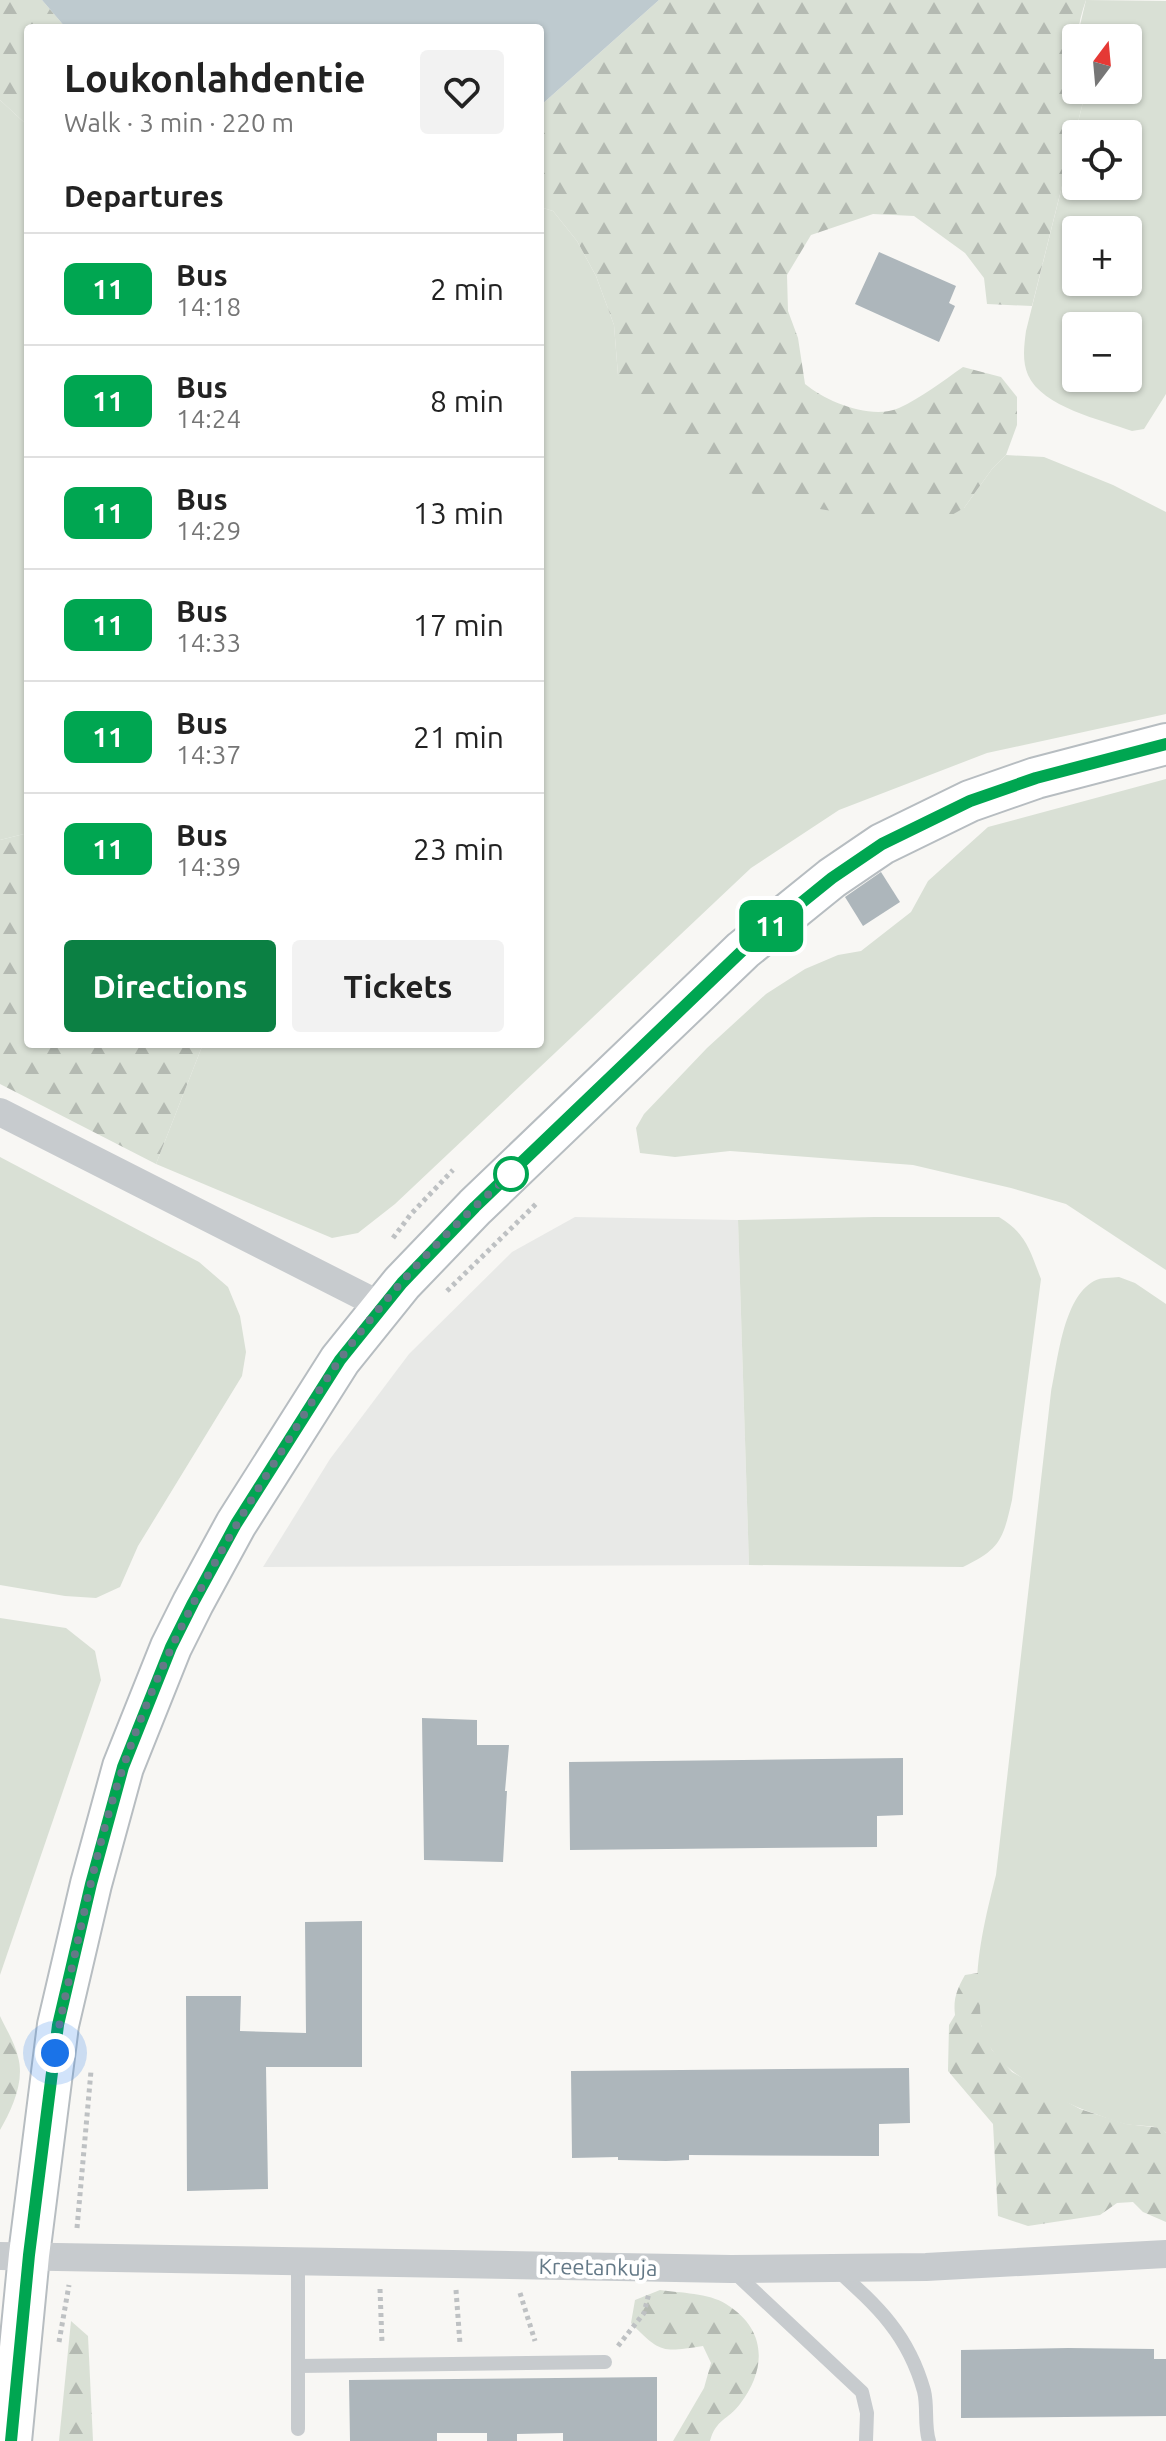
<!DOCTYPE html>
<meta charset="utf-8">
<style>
:root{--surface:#fff;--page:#f2f2f2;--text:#222;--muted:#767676;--line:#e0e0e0;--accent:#0b8043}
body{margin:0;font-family:Ubuntu,sans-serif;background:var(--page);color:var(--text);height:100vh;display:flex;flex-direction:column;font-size:30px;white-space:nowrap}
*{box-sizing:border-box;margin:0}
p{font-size:26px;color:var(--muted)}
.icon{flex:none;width:44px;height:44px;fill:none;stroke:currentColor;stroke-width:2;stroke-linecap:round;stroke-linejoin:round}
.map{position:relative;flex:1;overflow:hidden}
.sheet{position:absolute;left:24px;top:24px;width:520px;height:1024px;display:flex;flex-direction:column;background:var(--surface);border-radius:8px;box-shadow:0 2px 6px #0004}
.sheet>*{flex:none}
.badge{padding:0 16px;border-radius:12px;font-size:28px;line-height:52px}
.needle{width:52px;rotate:16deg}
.tools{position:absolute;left:1062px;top:24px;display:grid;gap:16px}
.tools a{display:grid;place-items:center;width:80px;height:80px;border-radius:8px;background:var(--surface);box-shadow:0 2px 6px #0004;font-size:40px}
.you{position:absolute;width:40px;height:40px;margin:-20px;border:6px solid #fff;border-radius:50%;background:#1a73e8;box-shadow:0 0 0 12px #1a73e833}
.map>.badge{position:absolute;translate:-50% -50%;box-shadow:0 0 0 4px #fff}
h2{padding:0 40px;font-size:30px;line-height:72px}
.round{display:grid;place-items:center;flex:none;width:84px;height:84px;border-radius:8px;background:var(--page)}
.summary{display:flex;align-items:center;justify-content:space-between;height:136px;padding:0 40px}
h1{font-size:38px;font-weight:600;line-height:60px}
.cta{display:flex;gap:16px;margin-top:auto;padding:16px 40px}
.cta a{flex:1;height:92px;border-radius:8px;background:var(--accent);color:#fff;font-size:32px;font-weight:600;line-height:92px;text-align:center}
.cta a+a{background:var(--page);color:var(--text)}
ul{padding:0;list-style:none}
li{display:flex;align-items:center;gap:24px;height:112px;padding:0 40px;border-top:2px solid var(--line)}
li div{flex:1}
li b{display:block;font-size:30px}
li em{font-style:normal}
li .badge{min-width:88px;font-weight:700;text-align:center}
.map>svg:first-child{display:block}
.built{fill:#e8e9e7}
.grass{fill:#d9e0d5;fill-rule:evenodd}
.forest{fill:url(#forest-firs)}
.water{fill:#becacf}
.building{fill:#adb6bb}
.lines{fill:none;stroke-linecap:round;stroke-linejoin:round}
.secondary-casing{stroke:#b7bdc1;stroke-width:44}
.path{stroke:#bec1c3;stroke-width:5;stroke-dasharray:4 4;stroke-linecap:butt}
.lane{stroke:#c7cbce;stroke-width:14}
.street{stroke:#c7cbce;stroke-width:28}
.secondary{stroke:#fff;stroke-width:40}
.line-casing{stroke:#fff;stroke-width:18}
.line{stroke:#00a651;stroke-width:12}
.walk{stroke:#647987;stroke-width:8;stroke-dasharray:0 14.4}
.stop-dot{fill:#fff;stroke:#00a651;stroke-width:4}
.labels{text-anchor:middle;stroke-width:8;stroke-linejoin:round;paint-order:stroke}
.street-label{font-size:22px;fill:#647987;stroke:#fff}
</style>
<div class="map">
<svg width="1166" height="2441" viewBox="0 0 1166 2441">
<defs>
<pattern id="forest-firs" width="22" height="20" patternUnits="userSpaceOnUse" patternTransform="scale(2)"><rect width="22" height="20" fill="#d9e0d5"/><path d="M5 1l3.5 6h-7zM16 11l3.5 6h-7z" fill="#b4bab2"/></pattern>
</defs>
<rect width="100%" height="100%" fill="#f8f7f4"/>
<path class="built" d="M575,1217L738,1220L749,1565L263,1567L330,1459L409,1354L512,1252Z"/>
<g class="grass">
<path d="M1086,0L1166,1V394L1144,429L1132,431C1102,420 1042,407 1028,375C1022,361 1024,346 1026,331L1084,98L1082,90H1128V38H1077ZM1076,134H1128V186H1076ZM1076,230H1128V282H1076ZM1076,326H1128V378H1076Z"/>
<path d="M0,100L28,126V833L0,840Z"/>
<path d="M540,207L553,211L577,241L596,276L614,325L618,375L964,508L992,469L1006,455L1044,457L1113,485L1166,512V714L987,753L839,810L751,868L395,1204L358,1233L332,1238L156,1164L203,1044H540Z"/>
<path d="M1166,779V1270L1066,1204L1011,1188L913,1165L730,1151L675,1157L640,1153L636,1128L644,1114L707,1048L766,994L805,969L838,955L861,951L911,912L928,881L988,827Z"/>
<path d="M0,1157L199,1262L228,1287L240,1316L246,1352L242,1376L138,1546L120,1587L96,1598L65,1596L0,1585Z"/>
<path d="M874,1217H999C1026,1233 1030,1251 1041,1279L1012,1500C1003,1540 1000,1549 963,1567L749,1565L738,1220Z"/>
<path d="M1119,1277L1135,1283L1166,1304V2133C1156,2123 1138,2127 1125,2124C1117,2122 1109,2119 1101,2116C1068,2105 1012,2080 992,2050C962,2005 984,1923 996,1875L1051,1392C1058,1360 1063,1298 1094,1281C1101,1277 1112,1278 1119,1277Z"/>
<path d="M0,1618L66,1628L95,1651L101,1680L0,1975Z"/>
</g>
<g class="forest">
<path d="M0,0H42L66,28H28V126L0,100Z"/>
<path d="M659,0H1086C1074,34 1076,55 1076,90H1082L1084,98L1032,306L987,304L984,278L965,253L914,216L873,214L811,235L787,275L788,311L798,338L805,384C827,402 871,420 899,408C921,398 943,381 963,367L1001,377L1017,397V425L1006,455L992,469L964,508L943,520L896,521L794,505L753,494L721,478L682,453L644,415L618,375L614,325L596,276L577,241L553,211L540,207V106Z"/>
<path d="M28,833V1044H203L156,1164L0,1084V840Z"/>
<path d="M978,1973L981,2025L992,2050L1012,2072L1080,2109L1126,2124L1161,2128L1166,2133V2222L1143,2212L1133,2202L1117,2203L1100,2215L1028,2226L998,2216L993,2124L948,2071L949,2025L955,2015C953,1999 957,1989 965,1975Z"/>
<path d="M0,2016C6,2029 15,2043 18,2057C25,2081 12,2109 0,2130Z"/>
<path d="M660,2290C680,2293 709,2293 726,2304C767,2329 767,2369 740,2404C728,2420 716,2419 710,2441H673L704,2388L711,2363L703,2346C663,2352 661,2354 631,2323L635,2300Z"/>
<path d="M71,2321L88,2336L93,2441H59Z"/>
</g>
<path class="water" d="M42,0H659L540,106V28H66Z"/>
<g class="building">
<path d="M879,252L956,286L949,303L955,306L939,342L855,304Z"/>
<path d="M881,872L900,902L863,926L845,897Z"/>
<path d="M422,1718L477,1720V1745H509L505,1791H507L503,1862L424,1860Z"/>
<path d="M903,1758V1815L877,1816V1847L570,1850L569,1762Z"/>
<path d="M362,1921V2067H266L268,2189L187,2191L186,1996H241L240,2031L306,2033L305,1922Z"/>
<path d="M909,2068L910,2123L879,2124V2156L689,2155V2160L666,2161L618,2160V2157L572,2158L571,2071Z"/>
<path d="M1068,2348L1154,2349V2359H1166V2416L961,2418V2350Z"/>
<path d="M657,2377V2441H563V2433L517,2434V2441H487V2433H437V2441H350L349,2380Z"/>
</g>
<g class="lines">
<g class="secondary-casing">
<path id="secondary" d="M11,2441L29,2255L58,2025L91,1884L123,1767L171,1647L193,1603L236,1524L340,1360L402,1283L475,1207L743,950L832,878L882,844L970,801L1036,778L1166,744"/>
</g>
<g class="path">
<path d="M393,1238L411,1214L453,1170"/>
<path d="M447,1291L538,1202"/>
<path d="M77,2228L91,2071"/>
<path d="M380,2289L382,2343"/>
<path d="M456,2290L460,2344"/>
<path d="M520,2293L535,2341"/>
<path d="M59,2342L69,2285"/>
<path d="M618,2346L644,2313L649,2293"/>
</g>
<g class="lane">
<path d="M836,2269C878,2307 908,2334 924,2391C928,2407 924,2425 929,2441"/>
<path d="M734,2272L862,2392L867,2413L866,2441"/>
<path d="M298,2366L605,2362"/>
<path d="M298,2429V2263"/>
</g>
<g class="street">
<path d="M0,1112L382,1306"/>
<path d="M0,2256L731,2269L926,2267L1166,2254"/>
</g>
<use href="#secondary" class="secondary"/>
</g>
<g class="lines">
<g class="line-casing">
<path id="line" d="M11,2441L29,2255L58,2025L91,1884L123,1767L171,1647L193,1603L236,1524L340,1360L402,1283L475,1207L743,950L832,878L882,844L970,801L1036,778L1166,744"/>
</g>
<use href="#line" class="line"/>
<path class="walk" d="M55,2053C60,2014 70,1978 78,1940C91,1882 104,1822 124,1765C160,1659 212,1562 271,1468C294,1432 315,1395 339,1361C388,1292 448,1229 511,1174"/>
</g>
<circle class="stop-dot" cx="511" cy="1174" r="16"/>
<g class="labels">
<g class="street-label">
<text transform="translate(598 2267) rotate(1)" y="8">Kreetankuja</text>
</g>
</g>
</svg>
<div class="tools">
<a><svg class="needle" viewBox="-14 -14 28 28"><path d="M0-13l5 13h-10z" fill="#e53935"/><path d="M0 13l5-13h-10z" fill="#767676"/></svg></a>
<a><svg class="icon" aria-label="locate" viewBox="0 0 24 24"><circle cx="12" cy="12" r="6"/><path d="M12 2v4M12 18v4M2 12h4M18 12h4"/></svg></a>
<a>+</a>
<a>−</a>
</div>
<div class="you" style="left:55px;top:2053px"></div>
<b class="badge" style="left:771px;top:926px;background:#00a651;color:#fff">11</b>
<section class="sheet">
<div class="summary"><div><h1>Loukonlahdentie</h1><p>Walk · 3 min · 220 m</p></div><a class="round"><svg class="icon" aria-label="heart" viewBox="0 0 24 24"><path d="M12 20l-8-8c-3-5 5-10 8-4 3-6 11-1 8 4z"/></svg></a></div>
<h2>Departures</h2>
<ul>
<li><span class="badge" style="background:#00a651;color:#fff">11</span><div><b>Bus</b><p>14:18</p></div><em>2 min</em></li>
<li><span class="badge" style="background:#00a651;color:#fff">11</span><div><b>Bus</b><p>14:24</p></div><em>8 min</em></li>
<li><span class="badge" style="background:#00a651;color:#fff">11</span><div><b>Bus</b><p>14:29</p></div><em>13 min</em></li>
<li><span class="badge" style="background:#00a651;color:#fff">11</span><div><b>Bus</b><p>14:33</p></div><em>17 min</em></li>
<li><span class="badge" style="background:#00a651;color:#fff">11</span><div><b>Bus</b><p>14:37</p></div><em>21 min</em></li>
<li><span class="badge" style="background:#00a651;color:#fff">11</span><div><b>Bus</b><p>14:39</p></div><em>23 min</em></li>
</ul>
<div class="cta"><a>Directions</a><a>Tickets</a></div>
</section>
</div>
